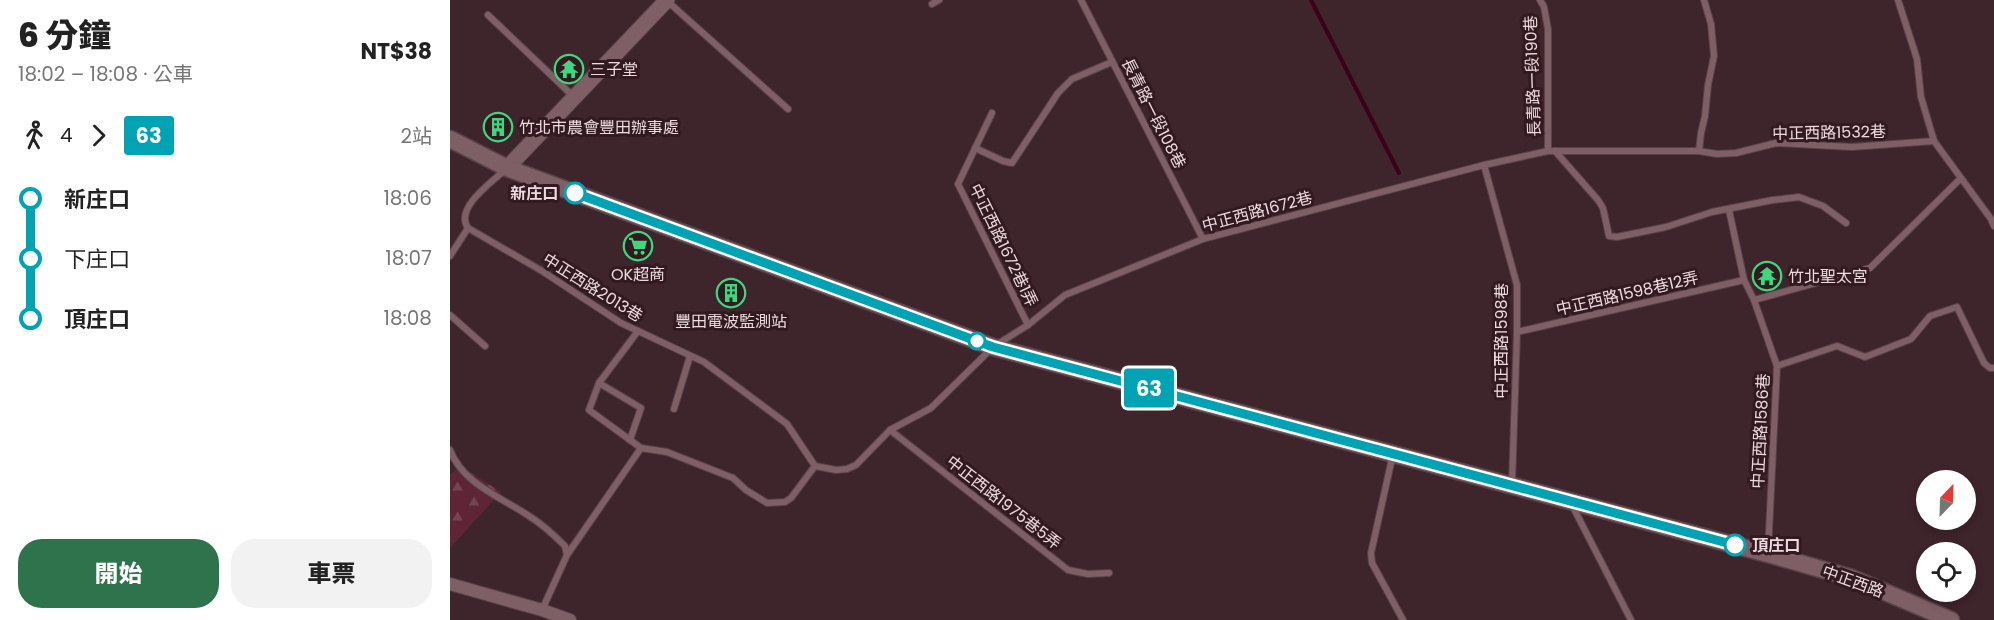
<!DOCTYPE html>
<html lang="zh-TW">
<meta charset="utf-8">
<style>
:root{--surface:#fff;--page:#f2f2f2;--text:#222;--muted:#767676;--accent:#2e734b}
body{margin:0;font-family:Poppins,"Noto Sans TC",sans-serif;background:var(--page);color:var(--text);height:100vh;display:flex;flex-direction:column;font-size:22px;white-space:nowrap}
*{box-sizing:border-box;margin:0}
p{font-size:20px;color:var(--muted)}
.icon{flex:none;width:33px;height:33px;fill:none;stroke:currentColor;stroke-width:2;stroke-linecap:round;stroke-linejoin:round}
.map{position:relative;flex:1;overflow:hidden}
.sheet{display:flex;flex-direction:column;background:var(--surface);width:450px}
.sheet>*{flex:none}
.badge{padding:0 12px;border-radius:4px;font-size:21px;line-height:39px}
.needle{width:39px;rotate:23deg}
.controls{position:absolute;left:1466px;top:470px;display:grid;gap:12px}
.controls a{display:grid;place-items:center;width:60px;height:60px;border-radius:50%;background:var(--surface);box-shadow:0 3px 9px #0003;font-size:30px}
.map>.badge{position:absolute;translate:-50% -50%;box-shadow:0 0 0 3px #fff}
.legs{display:flex;align-items:center;gap:9px;height:66px;padding:0 18px;font-size:20px}
.legs p{margin-inline-start:auto}
.headline{display:flex;align-items:center;justify-content:space-between;height:102px;padding:0 18px}
h1{font-size:33px;font-weight:800;line-height:45px}
.action{display:flex;gap:12px;margin-top:auto;padding:12px 18px}
.action a{flex:1;height:69px;border-radius:24px;background:var(--accent);color:#fff;font-size:24px;font-weight:800;line-height:69px;text-align:center}
.action a+a{background:var(--page);color:var(--text)}
ul{padding:0 18px;list-style:none}
li{display:flex;align-items:center;gap:21px;height:60px;font-size:22px}
li i{display:grid;place-items:center;width:9px;height:100%;margin:0 8px;background:currentColor}
li i::after{content:'';width:15px;height:15px;margin:-8px;border:4px solid;border-radius:50%;background:var(--surface)}
li p{margin-inline-start:auto}
li:first-child i{background:linear-gradient(#0000 50%,currentColor 0)}
li:last-child i{background:linear-gradient(currentColor 50%,#0000 0)}
main{display:flex;flex:1;min-height:0}
.map>svg:first-child{display:block}
.forest{fill:url(#forest-firs)}
.lines{fill:none;stroke-linecap:round;stroke-linejoin:round}
.stream{stroke:#3c0018;stroke-width:4}
.service-casing{stroke:#584248;stroke-width:8}
.minor-casing{stroke:#584248;stroke-width:14}
.tertiary-casing{stroke:#584248;stroke-width:17}
.secondary-casing{stroke:#584248;stroke-width:19}
.service{stroke:#7e5f66;stroke-width:6}
.minor{stroke:#7e5f66;stroke-width:12}
.tertiary{stroke:#7e5f66;stroke-width:15}
.secondary{stroke:#7e5f66;stroke-width:16}
.line-1-casing{stroke:#fff;stroke-width:14}
.line-1{stroke:#00a3b4;stroke-width:9}
.stop-1-dot{fill:#fff;stroke:#00a3b4;stroke-width:3}
.labels{text-anchor:middle;stroke-width:6;stroke-linejoin:round;paint-order:stroke}
.poi-label{font-size:16px;fill:#ecdade;stroke:#331a21;text-anchor:start}
.street-label{font-size:16px;fill:#ecdade;stroke:#331a21}
.stop-label{font-size:16px;font-weight:bold;fill:#ecdade;stroke:#331a21;text-anchor:end}
</style>
<main>
<section class="sheet">
<div class="headline"><div><h1>6 分鐘</h1><p>18:02 – 18:08 · 公車</p></div><b>NT$38</b></div>
<div class="legs"><svg class="icon" aria-label="walk" viewBox="0 0 24 24"><circle cx="13" cy="4" r="2"/><path d="M13 8l-2 6 4 7M11 14l-3 7M7 12l3-4h3l4 4"/></svg>4<svg class="icon" aria-label="forward" viewBox="0 0 24 24"><path d="M9 5l7 7-7 7"/></svg><b class="badge" style="background:#00a3b4;color:#fff">63</b><p>2站</p></div>
<ul>
<li><i style="color:#00a3b4"></i><b>新庄口</b><p>18:06</p></li>
<li><i style="color:#00a3b4"></i><span>下庄口</span><p>18:07</p></li>
<li><i style="color:#00a3b4"></i><b>頂庄口</b><p>18:08</p></li>
</ul>
<div class="action"><a>開始</a><a>車票</a></div>
</section>
<div class="map">
<svg width="1544" height="620" viewBox="0 0 1544 620">
<defs>
<pattern id="forest-firs" width="22" height="20" patternUnits="userSpaceOnUse" patternTransform="scale(1.5)"><rect width="22" height="20" fill="#5e2537"/><path d="M5 1l3.5 6h-7zM16 11l3.5 6h-7z" fill="#754454"/></pattern>
</defs>
<rect width="100%" height="100%" fill="#3e242b"/>
<path class="forest" d="M10,466L51,492L0,548V475Z"/>
<g class="lines">
<path class="stream" d="M861,0L949,173"/>
<g class="service-casing">
<g id="service">
<path d="M216,0L338,109"/>
<path d="M631,0L753,239"/>
<path d="M1090,0L1094,7L1098,29V151"/>
<path d="M1448,0L1467,59L1471,97L1484,141L1541,219L1544,226"/>
<path d="M482,4L489,0"/>
<path d="M38,15L124,97"/>
<path d="M542,113L508,184L578,325"/>
<path d="M525,148L553,161L562,163L608,93L622,79L662,62"/>
<path d="M1105,151L1148,200L1153,208L1159,236L1167,237L1216,227L1262,212L1323,200L1349,197L1373,206L1396,223"/>
<path d="M1249,151L1251,133L1255,116L1258,85L1264,56L1261,24L1254,0"/>
<path d="M1034,165L1067,285V332L1062,484"/>
<path d="M56,169C42,182 4,208 18,228L92,271L171,323L254,362L337,424L365,466"/>
<path d="M1279,210L1294,280L1304,300L1327,366L1318,553"/>
<path d="M0,256L18,228"/>
<path d="M1304,300L1420,268L1511,178"/>
<path d="M0,315L35,346"/>
<path d="M1067,332L1294,280"/>
<path d="M1327,366L1387,346L1415,357L1461,339L1480,316L1507,307L1534,363L1540,368H1544"/>
<path d="M149,383L139,410L191,448L217,452L283,478L296,490L317,503L335,502L341,498L365,466"/>
<path d="M224,409L240,356"/>
<path d="M440,430L618,570L638,574L659,573"/>
<path d="M180,440L191,408L149,383L188,331"/>
<path d="M0,450C13,484 51,497 79,516C92,524 104,535 115,546L117,555"/>
<path d="M943,454L921,553L922,563L953,620"/>
<path d="M365,466L386,470L397,469L406,465L440,430L481,408L543,347L578,325L615,295L753,239L1034,165L1098,151H1249L1267,154L1286,153L1326,143L1402,147L1484,141"/>
<path d="M1121,503L1181,620"/>
<path d="M92,610L117,555L191,448"/>
</g>
</g>
<g class="minor-casing">
<path id="minor" d="M0,584L92,610L120,620"/>
</g>
<g class="tertiary-casing">
<path id="tertiary" d="M57,168L217,0"/>
</g>
<g class="secondary-casing">
<path id="secondary" d="M0,139L57,168L543,347L1318,554L1402,578L1501,620"/>
</g>
<use href="#service" class="service"/>
<use href="#minor" class="minor"/>
<use href="#tertiary" class="tertiary"/>
<use href="#secondary" class="secondary"/>
</g>
<g class="lines">
<g class="line-1-casing">
<path id="line-1" d="M125,193L543,347L1285,545"/>
</g>
<use href="#line-1" class="line-1"/>
</g>
<defs>
<g id="temple-ring" transform="scale(1.5)"><circle r="9.5" fill="#331a21" stroke="#3cd77e" stroke-width="1.5"/><path d="M0-6L5-2H3V0L6.5 2.5H4V6H1.5V3h-3V6H-4V2.5H-6.5L-3 0V-2H-5Z" fill="#3cd77e"/></g>
<g id="building-ring" transform="scale(1.5)"><circle r="9.5" fill="#331a21" stroke="#3cd77e" stroke-width="1.5"/><path d="M-4-6H4V6H1V3H-1V6H-4ZM-2.5-4.3h1.7v1.8h-1.7ZM.8-4.3h1.7v1.8H.8ZM-2.5-1h1.7V.8h-1.7ZM.8-1h1.7V.8H.8Z" fill="#3cd77e"/></g>
<g id="supermarket-ring" transform="scale(1.5)"><circle r="9.5" fill="#331a21" stroke="#3cd77e" stroke-width="1.5"/><path d="M-6-5.5h2.5l.6 2H6L4.5 2H-2.5L-4.4-4H-6ZM-1.5 3.2a1.3 1.3 0 1 0 .1 0ZM3 3.2a1.3 1.3 0 1 0 .1 0Z" fill="#3cd77e"/></g>
</defs>
<g fill-rule="evenodd">
<use href="#temple-ring" x="119" y="69"/>
<use href="#building-ring" x="48" y="127"/>
<use href="#supermarket-ring" x="188" y="246"/>
<use href="#temple-ring" x="1317" y="276"/>
<use href="#building-ring" x="281" y="293"/>
</g>
<g class="stop-1-dot">
<circle cx="125" cy="193" r="10"/>
<circle cx="527" cy="341" r="8"/>
<circle cx="1285" cy="545" r="10"/>
</g>
<g class="labels">
<g class="poi-label">
<text x="140" y="75">三子堂</text>
<text x="69" y="133">竹北市農會豐田辦事處</text>
<text x="188" y="280" text-anchor="middle">OK超商</text>
<text x="1338" y="282">竹北聖太宮</text>
<text x="281" y="327" text-anchor="middle">豐田電波監測站</text>
</g>
<g class="street-label">
<text transform="translate(1082 76) rotate(-92)" y="6">長青路一段190巷</text>
<text transform="translate(704 113) rotate(63)" y="6">長青路一段108巷</text>
<text transform="translate(1379 132) rotate(-1)" y="6">中正西路1532巷</text>
<text transform="translate(807 211) rotate(-15)" y="6">中正西路1672巷</text>
<text transform="translate(554 245) rotate(64)" y="6">中正西路1672巷1弄</text>
<text transform="translate(143 287) rotate(32)" y="6">中正西路2013巷</text>
<text transform="translate(1177 293) rotate(-13)" y="6">中正西路1598巷12弄</text>
<text transform="translate(1051 341) rotate(-90)" y="6">中正西路1598巷</text>
<text transform="translate(1310 431) rotate(-87)" y="6">中正西路1586巷</text>
<text transform="translate(554 502) rotate(38)" y="6">中正西路1975巷5弄</text>
<text transform="translate(1403 581) rotate(20)" y="6">中正西路</text>
</g>
<g class="stop-label">
<text x="108" y="199">新庄口</text>
<text x="1302" y="551" text-anchor="start">頂庄口</text>
</g>
</g>
</svg>
<div class="controls">
<a><svg class="needle" viewBox="-14 -14 28 28"><path d="M0-13l5 13h-10z" fill="#e53935"/><path d="M0 13l5-13h-10z" fill="#767676"/></svg></a>
<a><svg class="icon" aria-label="locate" viewBox="0 0 24 24"><circle cx="12" cy="12" r="6"/><path d="M12 2v4M12 18v4M2 12h4M18 12h4"/></svg></a>
</div>
<b class="badge" style="left:699px;top:388px;background:#00a3b4;color:#fff">63</b>
</div>
</main>
